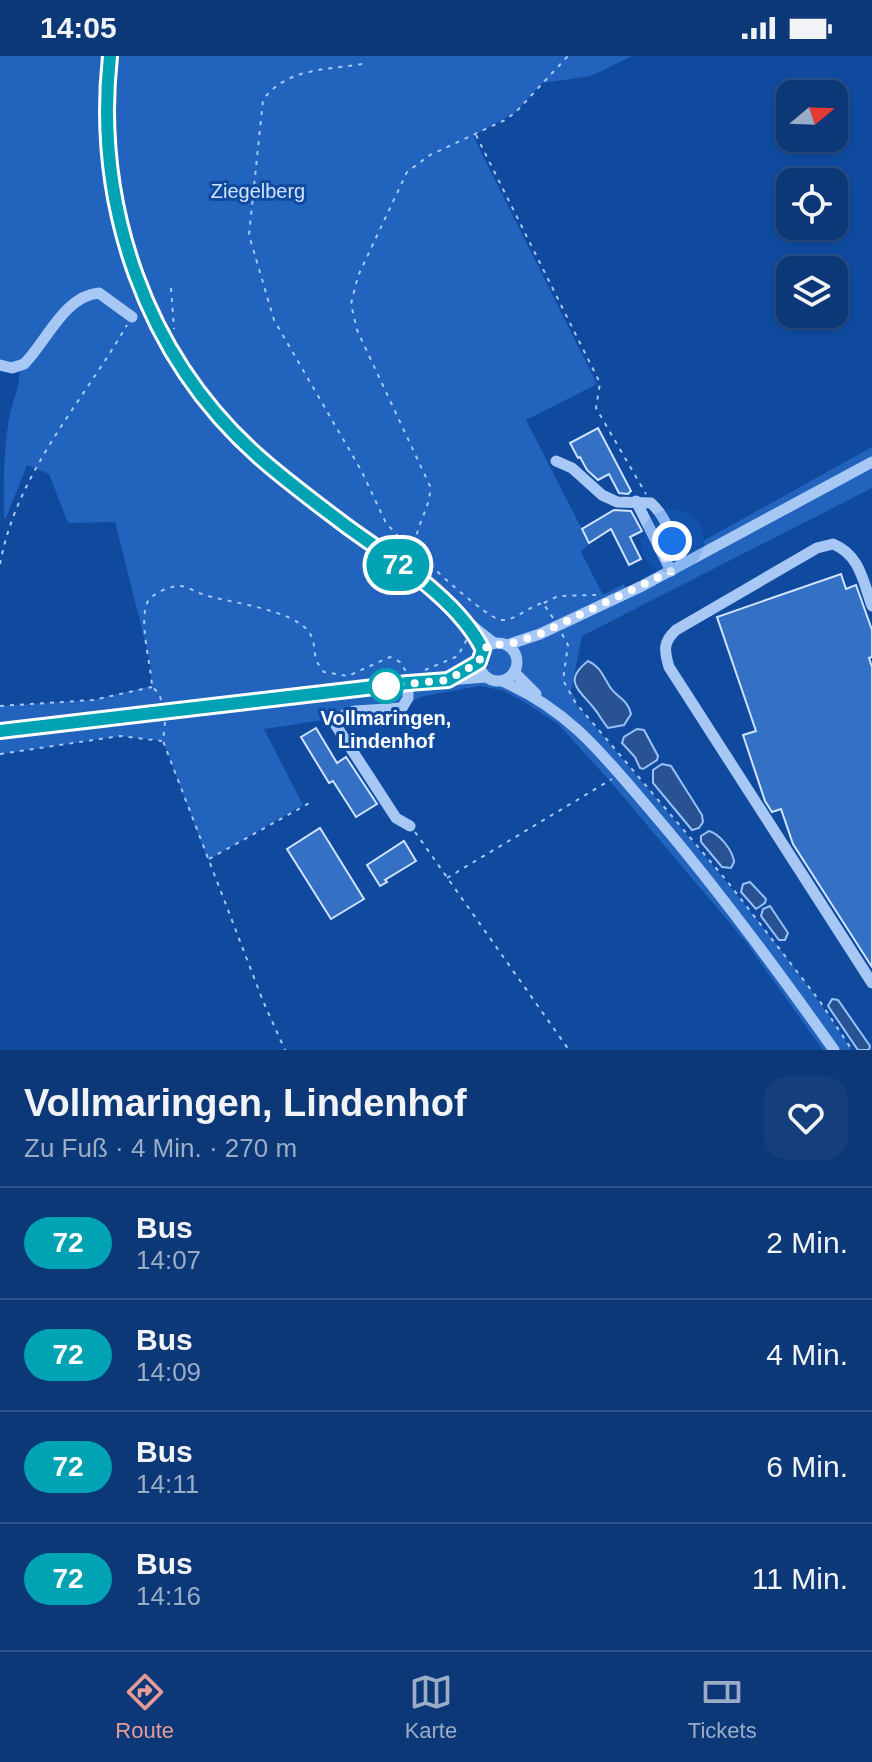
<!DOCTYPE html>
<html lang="de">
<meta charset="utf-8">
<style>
:root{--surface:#0c3877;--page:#153f7c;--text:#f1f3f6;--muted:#9aacc6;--line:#2c5289;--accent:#e69b98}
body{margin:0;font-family:Arial,sans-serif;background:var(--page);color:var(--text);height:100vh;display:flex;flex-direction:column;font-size:30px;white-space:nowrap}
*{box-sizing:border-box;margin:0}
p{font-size:26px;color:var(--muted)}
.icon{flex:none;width:44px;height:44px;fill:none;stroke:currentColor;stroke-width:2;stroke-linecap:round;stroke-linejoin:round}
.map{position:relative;height:994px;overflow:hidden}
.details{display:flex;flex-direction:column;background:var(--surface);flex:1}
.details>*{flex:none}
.badge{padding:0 16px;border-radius:26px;font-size:28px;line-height:52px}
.needle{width:52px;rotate:71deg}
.buttons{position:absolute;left:776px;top:24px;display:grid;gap:16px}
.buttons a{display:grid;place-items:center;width:72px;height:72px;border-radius:16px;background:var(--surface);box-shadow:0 2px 6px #0004,0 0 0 2px var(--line);font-size:40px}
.you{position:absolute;width:40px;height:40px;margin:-20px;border:6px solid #fff;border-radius:50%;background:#1a73e8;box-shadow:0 0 0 12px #1a73e833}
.map>.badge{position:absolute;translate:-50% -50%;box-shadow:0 0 0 4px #fff}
.round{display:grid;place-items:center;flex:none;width:84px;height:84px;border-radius:24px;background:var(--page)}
.overview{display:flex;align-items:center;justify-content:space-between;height:136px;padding:0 24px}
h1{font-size:38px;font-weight:700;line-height:60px}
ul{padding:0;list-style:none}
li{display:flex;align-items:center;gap:24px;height:112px;padding:0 24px;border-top:2px solid var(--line)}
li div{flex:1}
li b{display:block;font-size:30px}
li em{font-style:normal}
li .badge{min-width:88px;font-weight:700;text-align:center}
.status{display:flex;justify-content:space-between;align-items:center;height:56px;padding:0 40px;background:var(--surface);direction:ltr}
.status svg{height:22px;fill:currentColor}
.menu{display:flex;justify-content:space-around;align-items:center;height:112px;border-top:2px solid var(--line);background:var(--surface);font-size:22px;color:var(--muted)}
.menu a{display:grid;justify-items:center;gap:4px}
.menu .active{color:var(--accent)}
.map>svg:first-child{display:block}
.green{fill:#2263be}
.water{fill:#285292;stroke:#98c2f9;stroke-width:2}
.building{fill:#3470c4;stroke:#d0e3fe;stroke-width:2}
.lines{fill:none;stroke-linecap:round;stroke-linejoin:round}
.path{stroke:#a7c8f5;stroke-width:2;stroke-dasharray:4 6;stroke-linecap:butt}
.minor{stroke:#a7c8f5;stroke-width:11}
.line-casing{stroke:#fff;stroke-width:18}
.line{stroke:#00a3b4;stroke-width:12}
.walk{stroke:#fff;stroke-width:8;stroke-dasharray:0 14.4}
.stop-dot{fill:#fff;stroke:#00a3b4;stroke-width:4}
.labels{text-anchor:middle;stroke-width:6;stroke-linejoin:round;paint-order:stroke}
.park-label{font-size:20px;fill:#d0e3fe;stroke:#104a9f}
.stop-label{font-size:20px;font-weight:bold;fill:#fff;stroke:#104a9f}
</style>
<div class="status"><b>14:05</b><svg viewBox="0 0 49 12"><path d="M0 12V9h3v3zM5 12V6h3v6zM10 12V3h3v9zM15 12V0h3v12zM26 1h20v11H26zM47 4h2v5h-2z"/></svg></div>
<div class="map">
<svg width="872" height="994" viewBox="0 0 872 994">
<rect width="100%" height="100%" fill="#104a9f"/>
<path class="green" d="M0,0H632L591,20L542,27L516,56L473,80L597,328L526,364L589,487L581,496L603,539L624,528L626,532L705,491L703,485L872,391V432L582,580L571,635L577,644L575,647C670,761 771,870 852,994H823L745,885L610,725L558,668L523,645L502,634L480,630L424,640L405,648L337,662L264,673L303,749L208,804L163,685L120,680L0,698V650L93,644L152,630L150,605L115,466L68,467L49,418L27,409L6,462H4C4,426 3,389 11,354C15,338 21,328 19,311L0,309Z"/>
<g class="water">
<path d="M588,605C600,610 603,620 610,631C617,642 628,643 631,658L624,669L608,672C602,665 599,658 593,651C578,633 563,625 588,605Z"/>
<path d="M637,673L644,674L658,700L657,704L643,713L640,712L635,701L622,687L624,681Z"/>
<path d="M662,708L671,710L702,759L703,766L699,772L692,774L653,727V714Z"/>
<path d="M709,775C720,778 733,795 734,806L731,812L722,811L701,786V780Z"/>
<path d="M750,826L766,843L765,847L756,853L741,836L743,828Z"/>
<path d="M770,850L788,877L785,884H779L761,860L763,853Z"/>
<path d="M832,943L838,944L870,990L869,994H858L828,950Z"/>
</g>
<g class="building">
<path d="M598,372L631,435L628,438L619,437L609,418L598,424L587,414L580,401L578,402L570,387Z"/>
<path d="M614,454L631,455L642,475L630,481L641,503L629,509L611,473L589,487L582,473Z"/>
<path d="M841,518L846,533L856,529L872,574V601L869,602L872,611V911L793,788L781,753L772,756L765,745L743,679L756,675L717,561Z"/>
<path d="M316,672L337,707L346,701L377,748L356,761L333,725L329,727L301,681Z"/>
<path d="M320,772L364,843L331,863L287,793Z"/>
<path d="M404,785L416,805L385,824L387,826L380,830L367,809Z"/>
</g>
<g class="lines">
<g class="path">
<path d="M362,8C326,14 286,12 263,44L249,179L274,264L361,414L386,467L398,480L414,487"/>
<path d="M476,79L600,327L596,352L646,438"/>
<path d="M171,232L174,273"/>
<path d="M0,508C17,416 82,347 127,269"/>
<path d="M544,547L558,540L596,539"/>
<path d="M553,562L543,547C529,550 516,565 501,564C488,563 426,507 417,495C411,473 432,453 430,430L357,274L351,248L358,220L407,116L430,99L505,64L516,56L568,0"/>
<path d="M562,578L568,589L563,624L575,646L727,825L819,944L852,994"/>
<path d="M425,614L458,600L468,581"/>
<path d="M161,644L159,637L152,631C151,608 138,564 148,545C153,537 172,529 181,530C189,531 197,537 205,539C230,547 292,553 309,576C318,589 310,601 324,616L348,620L390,601L400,606L407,617"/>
<path d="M0,650L93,644L152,631"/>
<path d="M165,666L163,685L263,945L285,994"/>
<path d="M0,698L120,680L162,685"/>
<path d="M415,776L569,994"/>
<path d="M209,803L313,745"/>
<path d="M447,822L612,723"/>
</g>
<g class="minor">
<path d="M110,0C93,151 146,295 257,399C299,439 349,472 396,507C430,532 460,562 494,587"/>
<path d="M0,309L12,312L24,308C47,285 64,240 99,237L132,261"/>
<path d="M556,405L572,412L602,439L617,446L651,447C668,462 673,488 684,507"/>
<path d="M636,445L671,515"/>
<path d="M872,550C863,525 860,499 833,488L817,492L676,574C663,586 664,594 669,611L872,927"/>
<circle cx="498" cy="606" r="19"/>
<path d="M507,589L540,578L642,530L872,406"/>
<path d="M514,616L536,638"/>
<path d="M502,625C571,655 604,700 652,756C717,832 776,912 834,994"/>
<path d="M408,627V642L402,652L355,655L337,662L335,668L396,762L410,770"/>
<path d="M0,675L408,627L486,621"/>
</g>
</g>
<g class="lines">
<g class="line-casing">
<path id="line" d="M0,675L408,627L448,624L479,606L483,594C457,541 391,503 345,469C316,447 286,425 259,401C145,300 94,149 110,0"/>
</g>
<use href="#line" class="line"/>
<path class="walk" d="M386,630L448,624L479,606L483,594L490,588L507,589L540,578L671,515L659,491L672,485"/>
</g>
<circle class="stop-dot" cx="386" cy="630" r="16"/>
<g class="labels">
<g class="park-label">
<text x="258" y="142">Ziegelberg</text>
</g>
<g class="stop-label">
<text x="386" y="669">Vollmaringen,<tspan x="386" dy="23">Lindenhof</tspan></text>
</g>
</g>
</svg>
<div class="buttons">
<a><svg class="needle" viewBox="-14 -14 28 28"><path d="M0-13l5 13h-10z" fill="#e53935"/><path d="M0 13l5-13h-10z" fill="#9aacc6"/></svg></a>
<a><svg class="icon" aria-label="locate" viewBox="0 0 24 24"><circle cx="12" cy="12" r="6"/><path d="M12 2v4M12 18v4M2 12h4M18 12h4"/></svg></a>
<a><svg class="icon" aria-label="layers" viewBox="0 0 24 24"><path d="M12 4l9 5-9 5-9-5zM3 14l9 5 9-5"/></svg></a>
</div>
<div class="you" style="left:672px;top:485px"></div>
<b class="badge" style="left:398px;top:509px;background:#00a3b4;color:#fff">72</b>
</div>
<section class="details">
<div class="overview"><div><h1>Vollmaringen, Lindenhof</h1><p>Zu Fuß · 4 Min. · 270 m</p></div><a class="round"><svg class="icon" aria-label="heart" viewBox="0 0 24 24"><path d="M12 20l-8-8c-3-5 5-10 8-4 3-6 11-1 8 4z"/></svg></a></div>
<ul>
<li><span class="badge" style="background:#00a3b4;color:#fff">72</span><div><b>Bus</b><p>14:07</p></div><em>2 Min.</em></li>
<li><span class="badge" style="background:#00a3b4;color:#fff">72</span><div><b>Bus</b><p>14:09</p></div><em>4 Min.</em></li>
<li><span class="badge" style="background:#00a3b4;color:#fff">72</span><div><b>Bus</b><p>14:11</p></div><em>6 Min.</em></li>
<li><span class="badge" style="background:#00a3b4;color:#fff">72</span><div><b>Bus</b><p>14:16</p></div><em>11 Min.</em></li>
</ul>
</section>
<nav class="menu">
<a class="active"><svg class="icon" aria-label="directions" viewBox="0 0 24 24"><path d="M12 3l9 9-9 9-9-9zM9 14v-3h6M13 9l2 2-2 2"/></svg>Route</a>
<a><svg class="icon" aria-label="map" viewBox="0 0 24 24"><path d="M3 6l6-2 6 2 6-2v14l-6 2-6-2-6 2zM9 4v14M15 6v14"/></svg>Karte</a>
<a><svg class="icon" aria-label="tickets" viewBox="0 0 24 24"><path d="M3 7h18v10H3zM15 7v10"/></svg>Tickets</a>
</nav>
